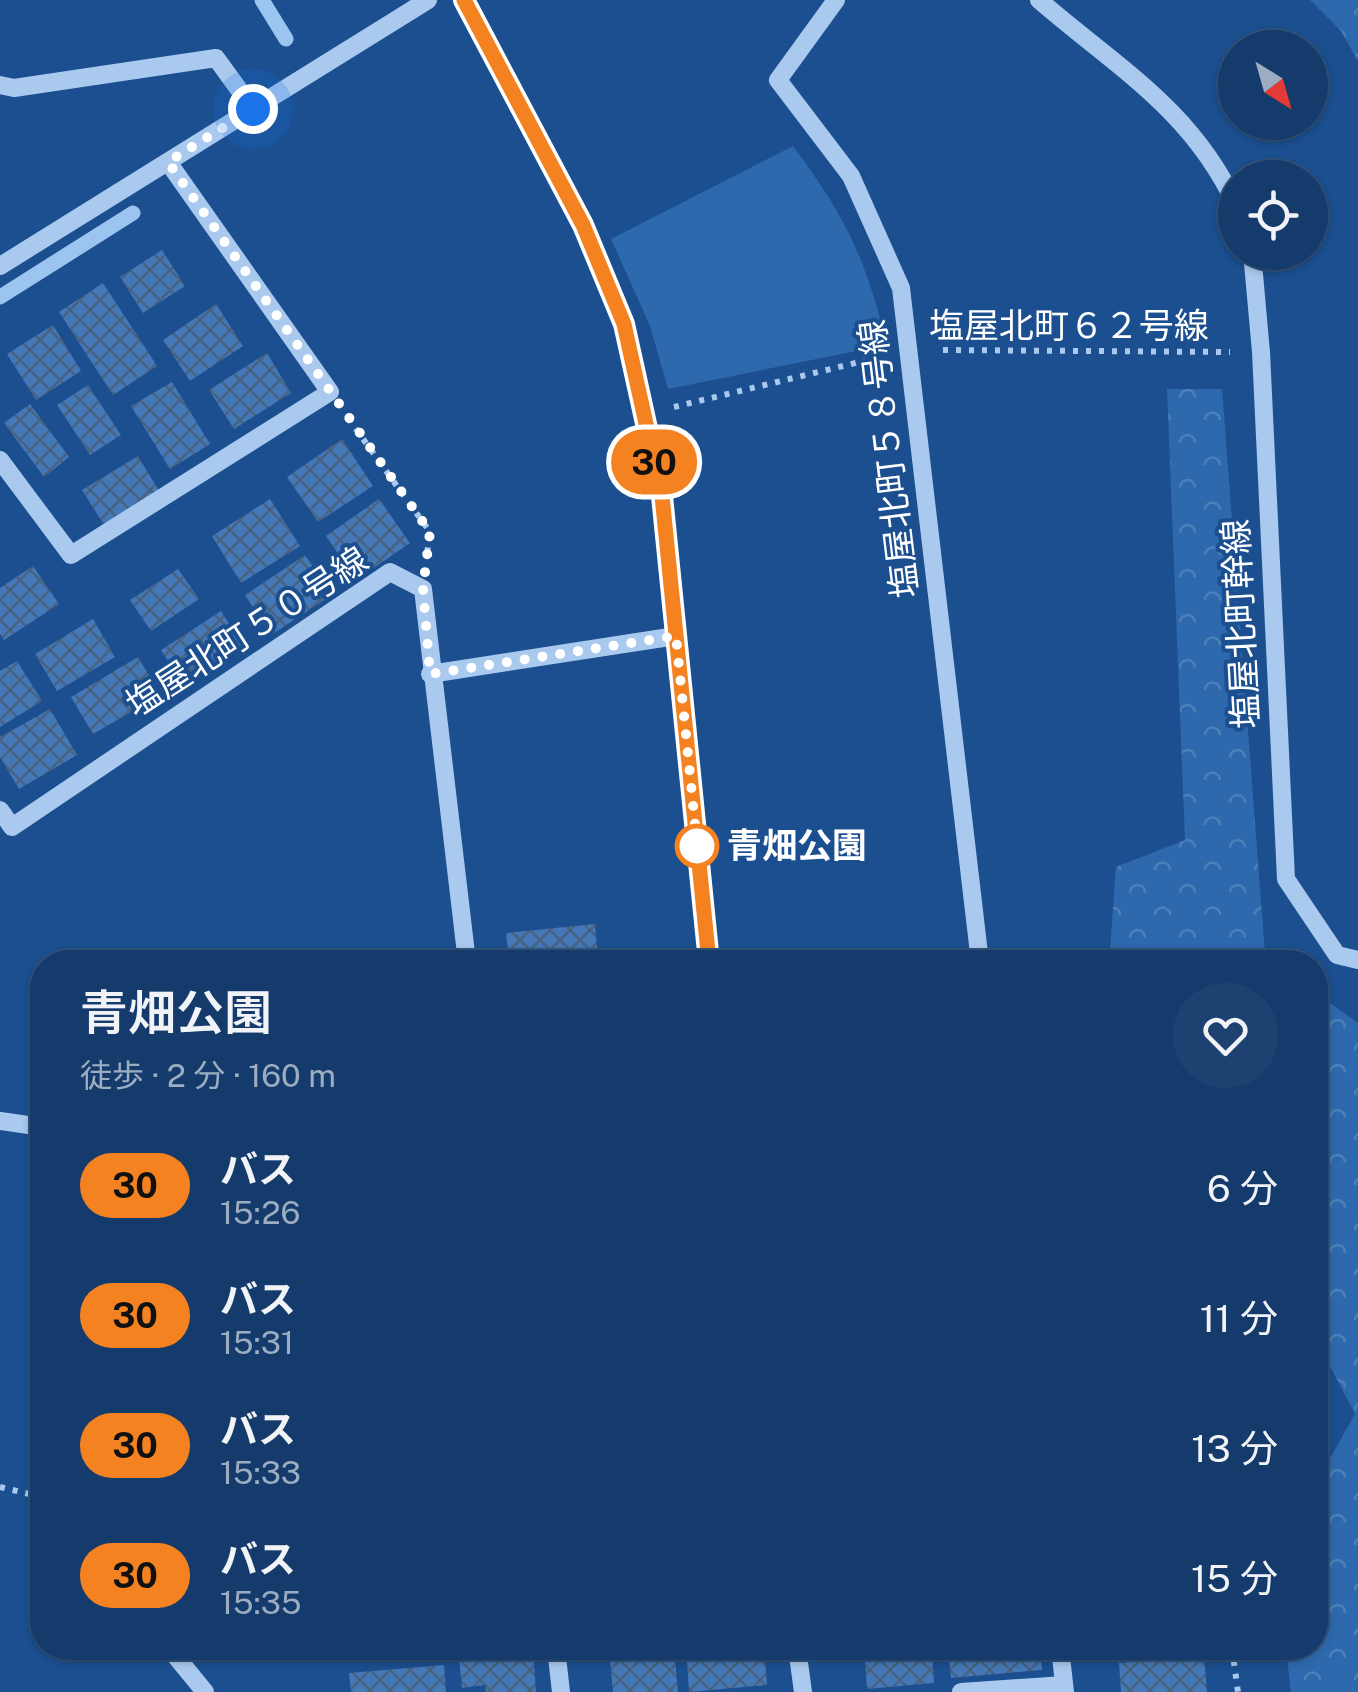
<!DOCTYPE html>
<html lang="ja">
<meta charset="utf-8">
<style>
:root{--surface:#143b6b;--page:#1d4271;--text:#f1f3f6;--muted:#9dadc1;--line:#33557e}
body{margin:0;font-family:"Public Sans","Noto Sans JP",sans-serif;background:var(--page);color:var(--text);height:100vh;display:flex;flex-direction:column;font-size:38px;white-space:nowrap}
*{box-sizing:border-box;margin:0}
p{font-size:32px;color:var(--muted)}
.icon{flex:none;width:55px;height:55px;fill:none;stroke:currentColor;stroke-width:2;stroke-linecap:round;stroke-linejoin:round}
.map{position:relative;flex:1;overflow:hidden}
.sheet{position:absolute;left:30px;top:950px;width:1298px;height:710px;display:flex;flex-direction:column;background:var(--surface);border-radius:40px;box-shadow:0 2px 8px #0004,0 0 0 2px var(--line)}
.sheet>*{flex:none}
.badge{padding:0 20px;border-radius:32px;font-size:35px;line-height:65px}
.needle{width:65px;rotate:143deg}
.controls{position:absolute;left:1218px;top:30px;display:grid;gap:20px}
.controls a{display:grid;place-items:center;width:110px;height:110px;border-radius:50%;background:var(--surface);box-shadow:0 2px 8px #0004,0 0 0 2px var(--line);font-size:50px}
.you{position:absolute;width:50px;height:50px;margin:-25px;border:8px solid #fff;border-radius:50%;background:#1a73e8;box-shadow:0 0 0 15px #1a73e833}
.map>.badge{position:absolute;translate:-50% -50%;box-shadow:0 0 0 5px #fff}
.round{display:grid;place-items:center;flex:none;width:105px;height:105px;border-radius:52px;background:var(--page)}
.head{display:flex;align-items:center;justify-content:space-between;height:170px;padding:0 50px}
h1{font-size:48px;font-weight:600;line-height:75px}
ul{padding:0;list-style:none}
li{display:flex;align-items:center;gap:30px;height:130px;padding:0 50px}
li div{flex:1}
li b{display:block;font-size:38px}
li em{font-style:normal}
li .badge{min-width:110px;font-weight:700;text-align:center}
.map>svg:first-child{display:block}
.forest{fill:url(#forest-crowns)}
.park{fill:#2e69ad}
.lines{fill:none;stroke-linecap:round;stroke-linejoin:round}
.stream{stroke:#9cc4f0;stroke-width:15}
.building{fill:url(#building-cross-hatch)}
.path{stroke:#a9c9ee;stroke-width:6;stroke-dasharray:5 8;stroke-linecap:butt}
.minor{stroke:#a9c9ee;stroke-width:18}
.line-casing{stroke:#fff;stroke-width:22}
.line{stroke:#f58220;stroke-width:15}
.walk{stroke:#fff;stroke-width:10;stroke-dasharray:0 18}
.stop-dot{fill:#fff;stroke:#f58220;stroke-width:5}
.labels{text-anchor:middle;stroke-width:8;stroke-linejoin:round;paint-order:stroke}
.street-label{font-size:35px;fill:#fff;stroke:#1b4f8f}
.stop-label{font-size:35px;font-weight:bold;fill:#fff;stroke:#1b4f8f;text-anchor:start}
</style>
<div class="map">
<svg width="1358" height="1692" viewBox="0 0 1358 1692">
<defs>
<pattern id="forest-crowns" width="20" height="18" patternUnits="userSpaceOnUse" patternTransform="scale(2.5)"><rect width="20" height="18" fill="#2e69ad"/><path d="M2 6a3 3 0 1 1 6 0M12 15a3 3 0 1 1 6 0" fill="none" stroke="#4d80b9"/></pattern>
<pattern id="building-cross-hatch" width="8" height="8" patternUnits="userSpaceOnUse" patternTransform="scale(2.5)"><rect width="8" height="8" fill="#4478b7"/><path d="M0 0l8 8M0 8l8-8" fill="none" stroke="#486282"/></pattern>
</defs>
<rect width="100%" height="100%" fill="#1b4f8f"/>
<g class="forest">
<path d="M1310,0H1358V61L1341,31Z"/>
<path d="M1167,389H1222L1265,954L1275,962H1117L1110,950L1116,867L1185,840Z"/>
<path d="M1315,992L1358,1023V1692H1291L1286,1648H1315V1485L1355,1414L1315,1338Z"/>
</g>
<path class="park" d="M793,146C846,217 866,259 887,345L668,389L650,326L611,239Z"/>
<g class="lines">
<g class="stream">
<path d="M262,0L286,39"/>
<path d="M0,297L133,213"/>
</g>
</g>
<g class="building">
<path d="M162,250L185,286L143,313L120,277Z"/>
<path d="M103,283L157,366L113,395L59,312Z"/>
<path d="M216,304L243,346L190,381L163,340Z"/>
<path d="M53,325L81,371L36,400L7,354Z"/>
<path d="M267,353L291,393L234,429L209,390Z"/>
<path d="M172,382L210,444L170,469L131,406Z"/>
<path d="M88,385L121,435L90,455L57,405Z"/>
<path d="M30,404L69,457L44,477L4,423Z"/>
<path d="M342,439L373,486L318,522L287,477Z"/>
<path d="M138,456L159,491L104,525L82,490Z"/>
<path d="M270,499L300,546L241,583L212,536Z"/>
<path d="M379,499L410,543L356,580L326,536Z"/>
<path d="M305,555L332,595L271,635L245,595Z"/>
<path d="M33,566L59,604L4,640L0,634V588Z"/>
<path d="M178,569L199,599L151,631L130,600Z"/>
<path d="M221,611L244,647L183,685L161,650Z"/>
<path d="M93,619L115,657L57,691L35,654Z"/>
<path d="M138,657L161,695L93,734L71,697Z"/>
<path d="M17,661L42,701L0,727V671Z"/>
<path d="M50,709L77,755L19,789L0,757V737Z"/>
<path d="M595,924L598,962H509L506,933Z"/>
<path d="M458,1648H533L536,1692H486L485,1685L462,1688Z"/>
<path d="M609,1648H674L678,1692H613Z"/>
<path d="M686,1648H764L767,1685L689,1692Z"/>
<path d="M864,1648H932L934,1683L867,1689Z"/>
<path d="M948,1648H1041L1042,1670L951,1678Z"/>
<path d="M1204,1656L1207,1692H1121L1119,1663Z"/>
<path d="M444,1665L446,1692H351L349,1673Z"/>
</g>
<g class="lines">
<g class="path">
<path d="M943,350L1230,352"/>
<path d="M674,407L876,358"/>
<path d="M348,418L430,532L427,554"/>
<path d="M0,1487L42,1497"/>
<path d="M1232,1648L1238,1692"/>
</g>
<g class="minor">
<path d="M464,0L583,225L624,324L662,496L709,962"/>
<path d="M836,0L778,80L851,176L901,288L980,962"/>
<path d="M1039,0C1115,66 1190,108 1235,203"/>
<path d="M0,85L14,88L216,58L253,109"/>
<path d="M1252,252L1261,352L1286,879L1337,955L1358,960"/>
<path d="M0,266L428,0"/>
<path d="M0,460L71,555L330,392L168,162"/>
<path d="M430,674L676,636"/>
<path d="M0,810L12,827L390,572L423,589L467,962"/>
<path d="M0,1121L42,1127"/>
<path d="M42,1441L39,1444L42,1459"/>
<path d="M169,1648L205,1692"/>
<path d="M556,1648L561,1692"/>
<path d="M797,1648L803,1692"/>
<path d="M1060,1648L1065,1692"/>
<path d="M961,1692L1064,1685"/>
</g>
</g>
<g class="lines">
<g class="line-casing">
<path id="line" d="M464,0L583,225L624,324L662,496L709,962"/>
</g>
<use href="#line" class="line"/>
<path class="walk" d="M253,109L168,162L430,532L423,588L430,674L676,636L698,854L697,846"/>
</g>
<circle class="stop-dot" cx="697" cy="846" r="20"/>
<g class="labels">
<g class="street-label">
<text x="1069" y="338">塩屋北町６２号線</text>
<text transform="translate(889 459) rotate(-97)" y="12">塩屋北町５８号線</text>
<text transform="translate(1241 624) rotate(-93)" y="12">塩屋北町幹線</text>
<text transform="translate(247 632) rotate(-33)" y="12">塩屋北町５０号線</text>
</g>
<g class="stop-label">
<text x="727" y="858">青畑公園</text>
</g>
</g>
</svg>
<div class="controls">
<a><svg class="needle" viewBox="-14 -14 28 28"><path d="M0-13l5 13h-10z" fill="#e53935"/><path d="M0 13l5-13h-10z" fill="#9dadc1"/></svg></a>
<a><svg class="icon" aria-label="locate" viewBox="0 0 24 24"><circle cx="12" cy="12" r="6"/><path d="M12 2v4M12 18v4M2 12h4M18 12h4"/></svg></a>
</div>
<div class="you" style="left:253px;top:109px"></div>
<b class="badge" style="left:654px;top:462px;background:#f58220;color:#111">30</b>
<section class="sheet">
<div class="head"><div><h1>青畑公園</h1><p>徒歩 · 2 分 · 160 m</p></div><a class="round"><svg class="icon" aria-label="heart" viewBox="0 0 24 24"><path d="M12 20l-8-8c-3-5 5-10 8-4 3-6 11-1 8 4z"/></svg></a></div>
<ul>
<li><span class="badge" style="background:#f58220;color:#111">30</span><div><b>バス</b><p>15:26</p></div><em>6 分</em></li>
<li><span class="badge" style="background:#f58220;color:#111">30</span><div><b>バス</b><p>15:31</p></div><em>11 分</em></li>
<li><span class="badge" style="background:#f58220;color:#111">30</span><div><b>バス</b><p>15:33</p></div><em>13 分</em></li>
<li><span class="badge" style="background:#f58220;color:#111">30</span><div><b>バス</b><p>15:35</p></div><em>15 分</em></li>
</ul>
</section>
</div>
